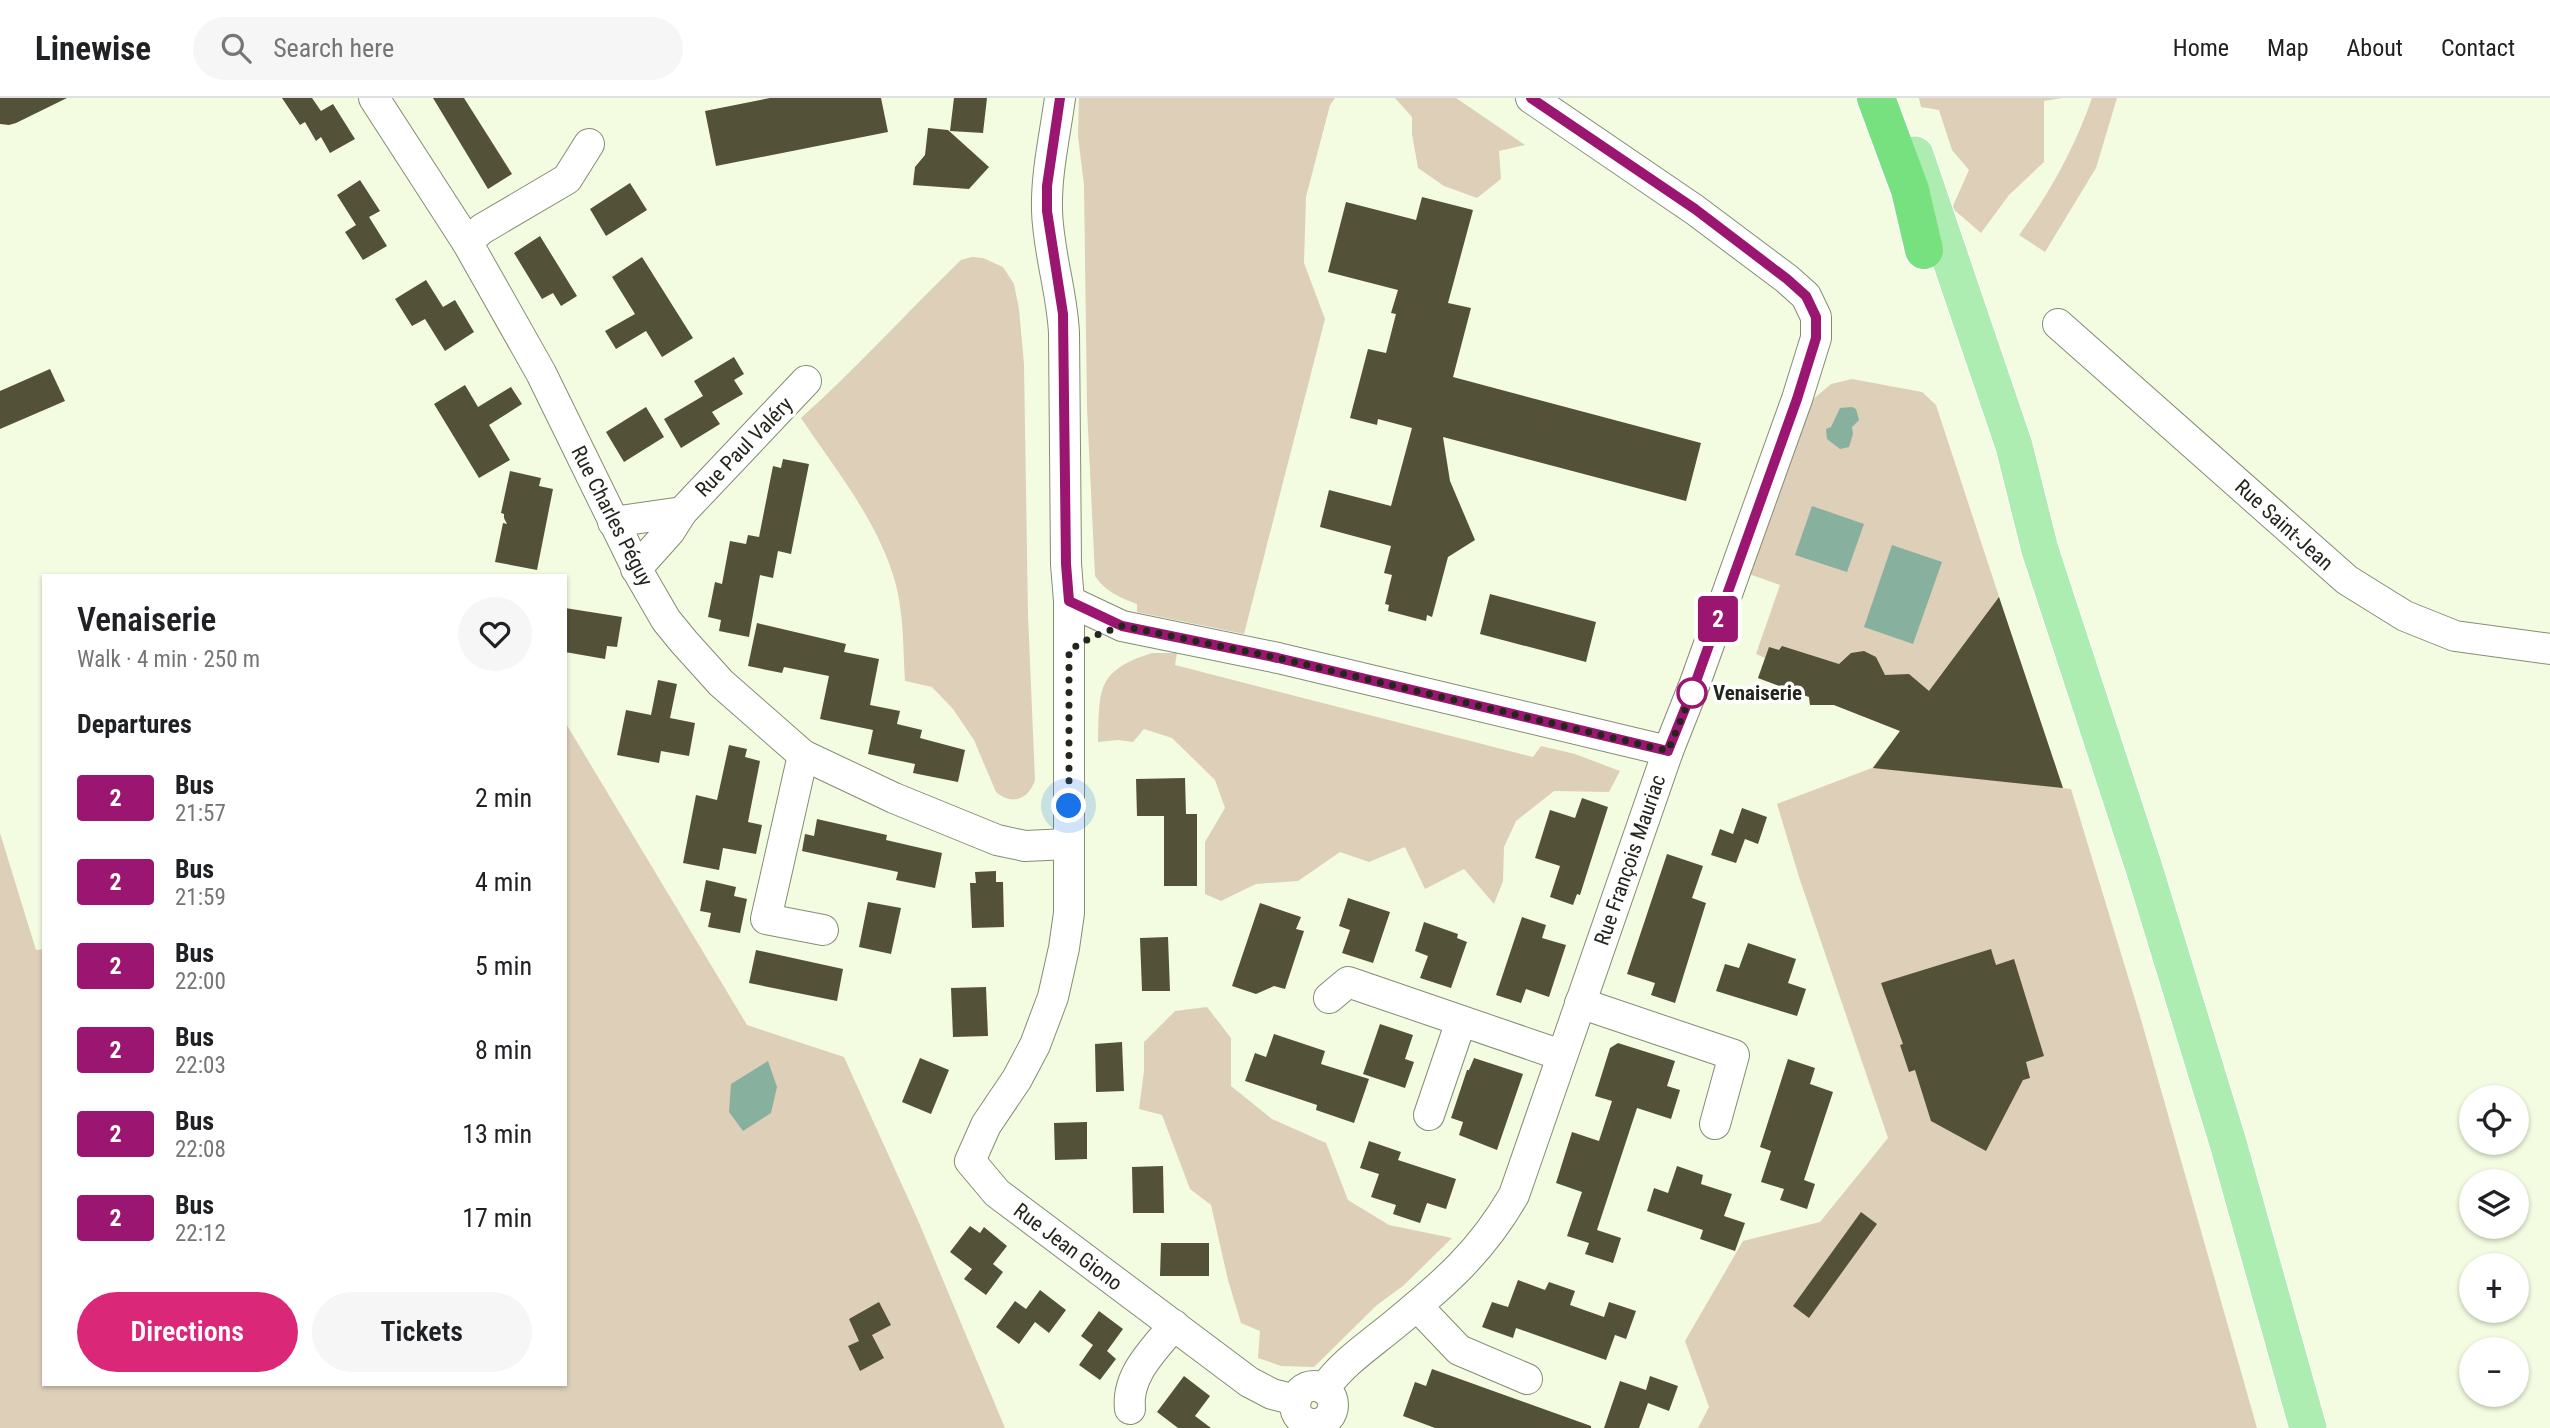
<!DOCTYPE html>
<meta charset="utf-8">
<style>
:root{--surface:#fff;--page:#f6f6f6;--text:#202124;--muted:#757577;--line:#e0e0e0;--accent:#db2777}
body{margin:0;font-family:"Roboto Condensed",sans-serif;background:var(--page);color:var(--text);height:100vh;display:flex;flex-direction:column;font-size:26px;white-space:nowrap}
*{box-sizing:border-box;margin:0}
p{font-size:23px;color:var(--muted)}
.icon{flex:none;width:38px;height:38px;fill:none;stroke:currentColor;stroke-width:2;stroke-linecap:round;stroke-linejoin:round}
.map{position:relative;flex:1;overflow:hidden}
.drawer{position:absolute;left:42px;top:476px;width:525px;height:812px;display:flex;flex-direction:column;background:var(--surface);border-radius:0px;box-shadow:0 2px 5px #0004}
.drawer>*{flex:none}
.badge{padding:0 14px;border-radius:5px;font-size:24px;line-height:46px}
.buttons{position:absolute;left:2459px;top:987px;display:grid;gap:14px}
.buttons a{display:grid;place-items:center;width:70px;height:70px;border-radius:50%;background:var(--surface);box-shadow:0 2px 5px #0004;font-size:35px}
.you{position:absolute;width:35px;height:35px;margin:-18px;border:5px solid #fff;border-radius:50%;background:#1a73e8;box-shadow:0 0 0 10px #1a73e833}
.map>.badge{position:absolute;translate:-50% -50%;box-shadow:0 0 0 4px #fff}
h2{padding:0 35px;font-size:26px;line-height:63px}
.round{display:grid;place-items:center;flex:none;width:74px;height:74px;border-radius:37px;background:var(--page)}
.headline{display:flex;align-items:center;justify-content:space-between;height:119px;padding:0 35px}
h1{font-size:33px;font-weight:600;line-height:52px}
.primary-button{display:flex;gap:14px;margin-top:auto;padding:14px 35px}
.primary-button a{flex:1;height:80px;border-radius:42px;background:var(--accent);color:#fff;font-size:28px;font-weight:600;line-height:80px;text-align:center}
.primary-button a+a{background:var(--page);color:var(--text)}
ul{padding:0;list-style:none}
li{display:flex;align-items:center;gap:21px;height:84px;padding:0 35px}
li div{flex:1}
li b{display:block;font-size:26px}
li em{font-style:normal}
li .badge{min-width:77px;font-weight:700;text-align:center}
header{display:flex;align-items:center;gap:42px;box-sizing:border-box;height:98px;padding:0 35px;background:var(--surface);border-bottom:2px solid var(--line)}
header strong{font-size:33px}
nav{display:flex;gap:38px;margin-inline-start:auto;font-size:24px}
.search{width:490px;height:63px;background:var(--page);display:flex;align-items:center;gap:18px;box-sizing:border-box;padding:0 24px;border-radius:38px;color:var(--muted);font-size:26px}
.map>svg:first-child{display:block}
.green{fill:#decfb9}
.water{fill:#88b09f}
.building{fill:#545139}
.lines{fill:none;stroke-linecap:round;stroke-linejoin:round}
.minor-casing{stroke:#848d74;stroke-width:32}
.major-casing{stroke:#fff;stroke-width:39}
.highway-casing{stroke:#fff;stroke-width:41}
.minor{stroke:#fff;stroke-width:30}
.major{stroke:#aeedb2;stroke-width:37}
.highway{stroke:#78e17f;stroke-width:38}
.line-casing{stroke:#fff;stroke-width:16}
.line{stroke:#9b1670;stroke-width:10}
.walk{stroke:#23261c;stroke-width:7;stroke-dasharray:0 12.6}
.stop-dot{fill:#fff;stroke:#9b1670;stroke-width:3.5}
.labels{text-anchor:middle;stroke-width:7;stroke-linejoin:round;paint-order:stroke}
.street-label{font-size:21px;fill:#23261c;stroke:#fff}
.stop-label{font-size:21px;font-weight:bold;fill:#23261c;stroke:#fff;text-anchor:start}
</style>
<header>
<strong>Linewise</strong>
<div class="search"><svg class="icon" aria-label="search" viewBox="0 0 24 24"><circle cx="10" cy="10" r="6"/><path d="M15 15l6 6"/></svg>Search here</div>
<nav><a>Home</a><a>Map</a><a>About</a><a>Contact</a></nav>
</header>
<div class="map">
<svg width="2550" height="1330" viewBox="0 0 2550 1330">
<rect width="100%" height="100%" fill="#f3fce1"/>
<g class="green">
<path d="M1079,0H1335L1330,7L1306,99L1304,165L1325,221L1244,536L1137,514V506C1119,499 1106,494 1095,478L1087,310L1084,87L1078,38Z"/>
<path d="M1395,0H1456L1525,47L1499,53L1501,81L1477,100L1444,88L1418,70L1412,36V19Z"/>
<path d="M1919,0H2062L2044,3V64L2009,97L1981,135L1952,110L1969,72L1952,52L1939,12L1921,9Z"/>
<path d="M2092,0H2117L2096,70L2045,154L2019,137C2051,93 2074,51 2092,0Z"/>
<path d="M972,159L983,160L1003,169L1014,186L1019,211L1024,266L1028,517L1035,682C1029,701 1012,708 996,694L974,642L953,611L932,589L905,583C903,552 904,519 896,487C880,426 836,372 801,320C857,270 907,214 961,162Z"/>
<path d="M1852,281L1922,294L1936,307L2062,690L2071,691L2140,918L2257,1330H1698L1709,1309L1685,1243L1743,1143L1820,1124L1888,1040L1799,779L1777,706L1872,670L1900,633L1834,607H1810L1809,599L1758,580L1765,560L1756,556L1780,487L1749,476L1812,302L1831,286Z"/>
<path d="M1152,555H1177L1175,567L1533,659L1541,648L1575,656L1620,673L1609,694L1554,693L1516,723L1504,749L1503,783L1494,806L1464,771L1425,791L1405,749L1369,764L1340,754L1298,783L1256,786L1221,803L1205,796V744L1225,710L1215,682L1172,640L1144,631L1133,644L1118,642L1098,644C1100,592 1095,573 1152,555Z"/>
<path d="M565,624L747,927L844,959L917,1120L1005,1330H0V735L36,852L44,851V1286H565Z"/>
<path d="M1207,909L1231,940V988L1272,1021L1326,1045L1348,1102L1389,1127L1452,1140L1403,1188L1377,1207L1314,1269L1281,1268L1258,1260L1260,1233L1241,1225L1228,1182L1211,1107L1190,1091L1162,1017L1139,1011L1144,973V944L1175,913Z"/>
</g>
<g class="water">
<path d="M1852,309L1856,311L1859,322L1852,329L1853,336L1849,349L1840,351L1827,341L1826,331L1831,329L1840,310Z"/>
<path d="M1812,408L1864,426L1847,474L1795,457Z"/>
<path d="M1892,447L1942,464L1913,546L1864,529Z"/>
<path d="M768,963L777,989L771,1015L743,1033L729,1014L731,986Z"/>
</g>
<g class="building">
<path d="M0,0H67L16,25L9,27L0,26Z"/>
<path d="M282,0H312L321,13L333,6L355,41L330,55L321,39L316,43L305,24L300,27Z"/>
<path d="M433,0H464L512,76L488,91Z"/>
<path d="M770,0H881L888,34L716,68L705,13Z"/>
<path d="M954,0H987L983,35L950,33Z"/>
<path d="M928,30L948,32L989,69L969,91L913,87L915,69L925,57Z"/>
<path d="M360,82L380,113L369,119L387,148L363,162L345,134L356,127L337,97Z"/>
<path d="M630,85L647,112L606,138L590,111Z"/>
<path d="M1422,99L1473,112L1448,205L1471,210L1453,279L1701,345L1686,403L1443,339L1450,383L1475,442L1448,459L1432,519L1427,517L1426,523L1388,513L1389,507L1385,506L1392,477L1384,475L1391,448L1320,429L1329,392L1391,408L1412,330L1378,321L1377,327L1350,320L1368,251L1386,255L1396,216L1391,215L1398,192L1328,174L1346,104L1416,122Z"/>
<path d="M540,138L577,198L561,208L553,195L542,201L514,155Z"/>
<path d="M642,159L693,240L662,259L646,233L616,251L605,233L635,216L612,179Z"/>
<path d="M426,182L443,209L455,202L474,234L445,253L425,221L412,228L395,201Z"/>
<path d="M734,259L744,276L734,282L743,296L712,314L720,326L681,350L664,321L703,298L694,283Z"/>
<path d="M50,271L65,303L0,331V293Z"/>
<path d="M465,287L478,309L511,289L522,306L489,327L510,362L479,380L434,306Z"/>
<path d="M646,309L664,339L624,364L606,334Z"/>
<path d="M783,361L809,366L791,456L778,453L773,480L760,477L749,539L719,533L721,522L708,519L715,484L722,486L730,443L746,446L748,437L759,439L773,368L781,370Z"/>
<path d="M510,373L541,380L539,388L553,391L537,472L495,464L503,425L507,426L504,420V416L501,415Z"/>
<path d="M1490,496L1596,524L1586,564L1480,536Z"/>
<path d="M1999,499L2063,690L1873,670L1900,633L1834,607H1810L1809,599L1758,580L1769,549L1779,552L1782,548L1839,566L1851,555L1864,553L1876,559L1885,577L1909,576L1929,593Z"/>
<path d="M565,510L622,519L617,549L607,548L605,561L565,554Z"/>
<path d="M757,525L846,546L844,554L879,561L870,607L900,613L897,626L922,632L920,640L965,652L958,684L913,675L915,666L868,656L873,632L820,621L829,578L784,569L782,575L748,568Z"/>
<path d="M658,582L677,586L670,620L695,625L689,658L661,653L659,665L617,657L626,612L651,617Z"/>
<path d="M729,647L747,651L745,659L760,663L748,724L762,727L756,756L723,750L719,772L683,765L696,697L717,702Z"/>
<path d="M1185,680L1186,716H1197V788H1164V718H1137L1136,681Z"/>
<path d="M1582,700L1608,709L1580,797L1577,796L1573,807L1550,799L1560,768L1535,760L1550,712L1575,720Z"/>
<path d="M1742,710L1767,719L1758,746L1745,741L1736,765L1711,757L1720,731L1733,736Z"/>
<path d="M817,721L887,737L886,742L942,755L935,790L896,782L898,774L802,753L805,736L814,738Z"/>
<path d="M1667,756L1703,768L1692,800L1706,805L1675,905L1651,897L1655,885L1627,876Z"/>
<path d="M996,773V784H1003L1004,829L972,830L970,785H976L975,774Z"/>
<path d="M706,782L736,789L734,798L747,801L740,835L708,829L711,815L700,813Z"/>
<path d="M1348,800L1390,814L1373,865L1342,855L1350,832L1339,828Z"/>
<path d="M868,804L901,810L891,856L859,849Z"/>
<path d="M1260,805L1301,819L1296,831L1304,833L1285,891L1274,888L1256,896L1232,888Z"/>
<path d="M1522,819L1546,827L1542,840L1566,847L1549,899L1526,891L1521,905L1496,897Z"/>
<path d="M1424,824L1458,836L1457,840L1467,844L1451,890L1420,880L1428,858L1415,853Z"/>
<path d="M1168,839L1170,893H1142L1140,840Z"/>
<path d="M1748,845L1796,861L1788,885L1806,891L1797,918L1716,893L1725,866L1739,870Z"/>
<path d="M1991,851L1996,867L2014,861L2044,958L2026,964L2030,980L2023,982L1986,1053L1931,1023L1915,972L1909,974L1900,947L1903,946L1881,885Z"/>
<path d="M756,852L843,871L837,903L749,885Z"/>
<path d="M986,889L988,938L953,939L951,890Z"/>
<path d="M1380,926L1413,937L1405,961L1414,964L1405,990L1363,976Z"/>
<path d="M1274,936L1325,953L1321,966L1369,981L1354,1025L1316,1012L1317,1007L1245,983L1255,955L1266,959Z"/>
<path d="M1122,944L1124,993L1096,994L1095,946Z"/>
<path d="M1618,945L1675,963L1667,988L1680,992L1671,1021L1637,1010L1597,1132L1621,1140L1613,1165L1585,1156L1589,1145L1567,1138L1582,1094L1556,1085L1572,1034L1599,1043L1612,1003L1595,998L1610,950Z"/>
<path d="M920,960L949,972L931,1016L902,1004Z"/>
<path d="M1474,960L1523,976L1497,1052L1459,1037L1463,1024L1451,1020L1467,972H1469Z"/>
<path d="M1788,961L1815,970L1810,986L1833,994L1804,1082L1815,1086L1807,1111L1780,1102L1784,1091L1761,1084L1771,1053L1760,1049Z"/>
<path d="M1087,1024V1061L1055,1062L1054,1025Z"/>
<path d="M1369,1043L1401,1054L1398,1062L1456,1081L1446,1111L1427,1105L1420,1125L1393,1116L1396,1107L1371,1099L1379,1076L1360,1070Z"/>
<path d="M1163,1068L1164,1115H1133L1132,1069Z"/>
<path d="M1677,1068L1703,1077L1701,1086L1732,1096L1724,1118L1745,1125L1735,1153L1700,1141L1703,1132L1647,1113L1654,1090L1668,1095Z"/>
<path d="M1861,1114L1877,1126L1809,1220L1793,1208Z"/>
<path d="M970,1128L980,1135L984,1129L1007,1148L993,1166L1003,1174L986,1197L964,1181L972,1171L950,1154Z"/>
<path d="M1161,1145H1209V1178H1160Z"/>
<path d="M1518,1182L1545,1192L1549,1184L1575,1193L1570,1207L1604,1219L1609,1204L1636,1213L1626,1241L1615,1237L1606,1262L1516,1230L1513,1240L1482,1229L1492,1204L1508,1209Z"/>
<path d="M1040,1192L1066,1212L1049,1235L1035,1224L1019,1246L996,1229L1015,1203L1026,1211Z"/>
<path d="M879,1204L891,1227L872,1237L884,1260L860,1273L848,1248L859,1243L849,1221Z"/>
<path d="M1099,1213L1123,1231L1107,1253L1116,1261L1100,1282L1079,1267L1093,1247L1081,1238Z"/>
<path d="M1432,1271L1591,1328V1330H1435L1403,1318L1415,1284L1426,1288Z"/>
<path d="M1184,1278L1210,1298L1195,1318L1211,1330H1178L1157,1314Z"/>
<path d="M1650,1278L1678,1288L1669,1313L1648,1305L1639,1330H1604L1620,1283L1646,1292Z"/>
</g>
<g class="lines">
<g class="minor-casing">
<g id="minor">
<path d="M374,0L467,144L541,275L640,477L666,522L684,544L721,585L803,657L894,700L997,742L1025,748L1068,746"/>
<path d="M1060,0C1055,37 1046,75 1047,112C1048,154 1062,193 1064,235L1066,466L1069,503V815L1064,850L1053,899L1035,947L1017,981L986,1027L970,1063L997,1095L1249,1284L1272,1296L1296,1302"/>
<path d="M467,144L482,131L567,81L589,46"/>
<path d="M2058,226L2347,482L2405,518L2455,538L2550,551"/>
<path d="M613,424L682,414"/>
<path d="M636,471L670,433L682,414L806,283"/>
<path d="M1069,503L1122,528L1278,560L1668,653"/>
<path d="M803,657L766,821L823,832"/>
<path d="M1329,900L1348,884L1561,957"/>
<path d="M1580,905L1734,957L1715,1026"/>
<path d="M1429,1017L1461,923"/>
<path d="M1417,1208L1459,1252L1527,1281"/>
<circle cx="1314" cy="1307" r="19"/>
<path d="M1324,1291C1342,1265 1371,1246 1395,1226C1445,1185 1481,1154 1514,1097L1668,653L1695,585L1797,301L1816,240V219L1806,198L1787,181L1695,112L1531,0"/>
<path d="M1130,1311C1126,1277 1154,1252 1174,1227"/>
</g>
</g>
<g class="major-casing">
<path id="major" d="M1915,57L2014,348L2040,452L2144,770L2228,1045L2308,1330"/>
</g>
<g class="highway-casing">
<path id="highway" d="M1876,0L1910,92L1924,152"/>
</g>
<use href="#minor" class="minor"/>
<use href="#major" class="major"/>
<use href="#highway" class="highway"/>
</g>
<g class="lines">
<g class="line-casing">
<path id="line" d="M1060,0L1047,88V113L1063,216L1066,466L1069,503L1122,528L1278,560L1668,653L1695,586L1797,301L1816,240V219L1806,198L1787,181L1695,111L1531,0"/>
</g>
<use href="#line" class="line"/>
<path class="walk" d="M1069,708V552L1094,538L1122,528L1278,560L1668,653L1692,595"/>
</g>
<circle class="stop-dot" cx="1692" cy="595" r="14"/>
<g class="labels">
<g class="street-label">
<text transform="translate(744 349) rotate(-46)" y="7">Rue Paul Valéry</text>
<text transform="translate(612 418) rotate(63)" y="7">Rue Charles Péguy</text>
<text transform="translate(2284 427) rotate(42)" y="7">Rue Saint-Jean</text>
<text transform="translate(1630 762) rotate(-71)" y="7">Rue François Mauriac</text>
<text transform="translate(1068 1149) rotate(37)" y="7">Rue Jean Giono</text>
</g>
<g class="stop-label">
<text x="1713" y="602">Venaiserie</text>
</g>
</g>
</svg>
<div class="buttons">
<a><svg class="icon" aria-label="locate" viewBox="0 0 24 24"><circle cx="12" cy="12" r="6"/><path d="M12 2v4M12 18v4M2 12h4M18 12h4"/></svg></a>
<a><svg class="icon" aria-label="layers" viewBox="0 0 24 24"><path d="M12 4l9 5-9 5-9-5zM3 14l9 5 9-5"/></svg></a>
<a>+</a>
<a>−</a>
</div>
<div class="you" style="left:1069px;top:708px"></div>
<b class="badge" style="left:1718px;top:521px;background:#9b1670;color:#fff">2</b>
<section class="drawer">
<div class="headline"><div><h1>Venaiserie</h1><p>Walk · 4 min · 250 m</p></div><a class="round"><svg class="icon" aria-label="heart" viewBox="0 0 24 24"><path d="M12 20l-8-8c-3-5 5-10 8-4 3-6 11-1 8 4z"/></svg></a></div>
<h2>Departures</h2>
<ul>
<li><span class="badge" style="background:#9b1670;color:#fff">2</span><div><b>Bus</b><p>21:57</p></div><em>2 min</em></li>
<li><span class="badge" style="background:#9b1670;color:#fff">2</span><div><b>Bus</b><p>21:59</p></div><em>4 min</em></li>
<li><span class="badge" style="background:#9b1670;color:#fff">2</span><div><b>Bus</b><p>22:00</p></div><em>5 min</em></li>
<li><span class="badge" style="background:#9b1670;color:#fff">2</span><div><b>Bus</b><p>22:03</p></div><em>8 min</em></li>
<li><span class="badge" style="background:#9b1670;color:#fff">2</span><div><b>Bus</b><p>22:08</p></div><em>13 min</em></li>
<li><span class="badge" style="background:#9b1670;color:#fff">2</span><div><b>Bus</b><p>22:12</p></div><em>17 min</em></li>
</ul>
<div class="primary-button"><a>Directions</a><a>Tickets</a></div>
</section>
</div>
